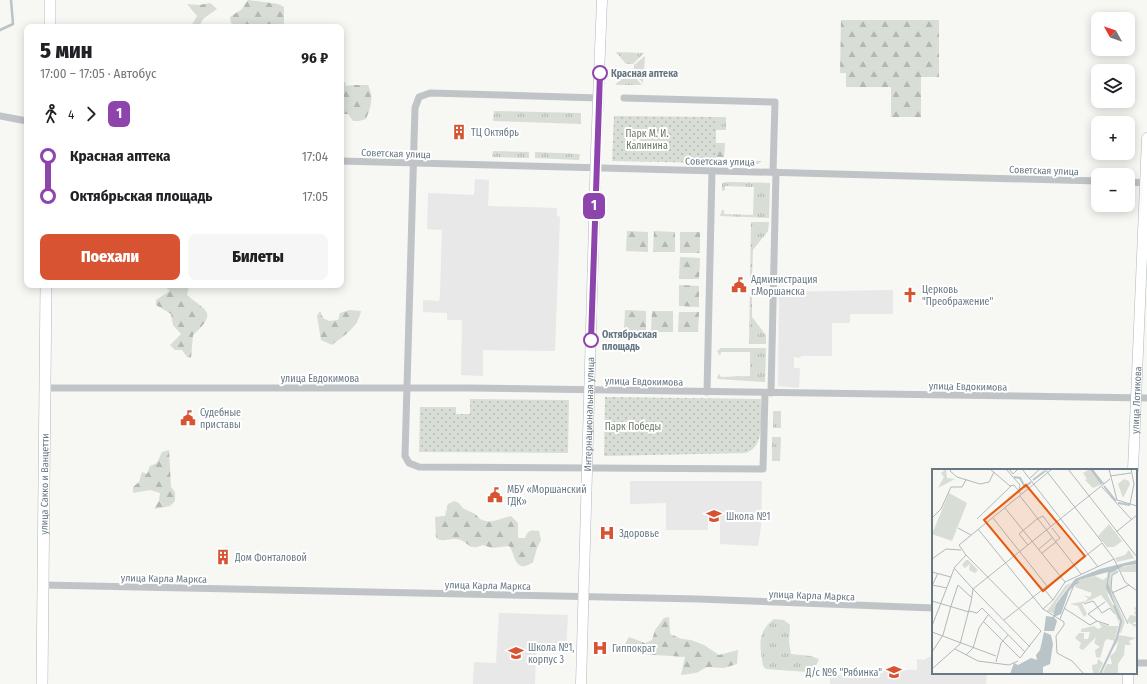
<!DOCTYPE html>
<html lang="ru">
<meta charset="utf-8">
<style>
:root{--surface:#fff;--page:#f6f6f6;--text:#202124;--muted:#757577;--accent:#d85332}
body{margin:0;font-family:"Fira Sans Condensed",sans-serif;background:var(--page);color:var(--text);height:100vh;display:flex;flex-direction:column;font-size:15px;white-space:nowrap}
*{box-sizing:border-box;margin:0}
p{font-size:13px;color:var(--muted)}
.icon{flex:none;width:22px;height:22px;fill:none;stroke:currentColor;stroke-width:2;stroke-linecap:round;stroke-linejoin:round}
.map{position:relative;flex:1;overflow:hidden}
.side{position:absolute;left:24px;top:24px;width:320px;height:264px;display:flex;flex-direction:column;background:var(--surface);border-radius:8px;box-shadow:0 2px 10px #0003}
.side>*{flex:none}
.badge{padding:0 8px;border-radius:6px;font-size:14px;line-height:26px}
.needle{width:26px;rotate:310deg}
.controls{position:absolute;left:1091px;top:12px;display:grid;gap:8px}
.controls a{display:grid;place-items:center;width:44px;height:44px;border-radius:8px;background:var(--surface);box-shadow:0 2px 10px #0003;font-size:20px}
.map>.badge{position:absolute;translate:-50% -50%;box-shadow:0 0 0 2px #fff}
.legs{display:flex;align-items:center;gap:6px;height:44px;padding:0 16px;font-size:13px}
.legs p{margin-inline-start:auto}
.overview{display:flex;align-items:center;justify-content:space-between;height:68px;padding:0 16px}
h1{font-size:22px;font-weight:800;line-height:30px}
.primary-button{display:flex;gap:8px;margin-top:auto;padding:8px 16px}
.primary-button a{flex:1;height:46px;border-radius:8px;background:var(--accent);color:#fff;font-size:16px;font-weight:800;line-height:46px;text-align:center}
.primary-button a+a{background:var(--page);color:var(--text)}
ul{padding:0 16px;list-style:none}
li{display:flex;align-items:center;gap:14px;height:40px;font-size:15px}
li i{display:grid;place-items:center;width:6px;height:100%;margin:0 5px;background:currentColor}
li i::after{content:'';width:10px;height:10px;margin:-5px;border:3px solid;border-radius:50%;background:var(--surface)}
li p{margin-inline-start:auto}
li:first-child i{background:linear-gradient(#0000 50%,currentColor 0)}
li:last-child i{background:linear-gradient(currentColor 50%,#0000 0)}
.map>svg:first-child{display:block}
.built{fill:#e7e8e7}
.grass{fill:url(#grass-tufts)}
.forest{fill:url(#forest-firs)}
.park{fill:url(#park-dots)}
.lines{fill:none;stroke-linecap:round;stroke-linejoin:round}
.stream{stroke:#b9c4c8;stroke-width:2.5}
.secondary-casing{stroke:#b2b8bc;stroke-width:11}
.primary-casing{stroke:#b3b8bb;stroke-width:12}
.street{stroke:#c0c4c7;stroke-width:7}
.secondary{stroke:#fff;stroke-width:10}
.primary{stroke:#fff;stroke-width:11}
.line-1-casing{stroke:#fff;stroke-width:9}
.line-1{stroke:#8e44ad;stroke-width:6}
.stop-1-dot{fill:#fff;stroke:#8e44ad;stroke-width:2}
.labels{text-anchor:middle;stroke-width:4;stroke-linejoin:round;paint-order:stroke}
.stop-label{font-size:10px;font-weight:bold;fill:#677883;stroke:#fff;text-anchor:start}
.poi-label{font-size:10px;fill:#677883;stroke:#fff;text-anchor:start}
.park-label{font-size:10px;fill:#6b7a66;stroke:#fff}
.street-label{font-size:10px;fill:#677883;stroke:#fff}
.inset-river{fill:none;stroke:#b9c4c8;stroke-width:2}
.inset-road{fill:none;stroke:#b0b9bd;stroke-width:1}
.view{fill:#e8590c;fill-opacity:0.15;stroke:#e8590c;stroke-width:2}
.inset-edge{fill:none;stroke:#677883;stroke-width:2}
</style>
<div class="map">
<svg width="1147" height="684" viewBox="0 0 1147 684">
<defs>
<pattern id="grass-tufts" width="24" height="20" patternUnits="userSpaceOnUse"><rect width="24" height="20" fill="#d8ddd5"/><path d="M3 7l-1-3M5 7V3M7 7l1-3M15 17l-1-3M17 17v-4M19 17l1-3" fill="none" stroke="#b3b8b2"/></pattern>
<pattern id="forest-firs" width="22" height="20" patternUnits="userSpaceOnUse"><rect width="22" height="20" fill="#d8ddd5"/><path d="M5 1l3.5 6h-7zM16 11l3.5 6h-7z" fill="#b3b8b2"/></pattern>
<pattern id="park-dots" width="8" height="8" patternUnits="userSpaceOnUse"><rect width="8" height="8" fill="#d8ddd5"/><path d="M2 2h.1M6 6h.1" fill="none" stroke="#b3b8b2" stroke-width="1.8" stroke-linecap="round"/></pattern>
</defs>
<rect width="100%" height="100%" fill="#f7f7f4"/>
<g class="built">
<path d="M475,179L489,180L488,206L557,208V216L560,217L555,351L483,350V376L461,375L462,320H447V313L423,312V300L439,301L440,296L442,230L427,229L428,193L474,195Z"/>
<path d="M893,290V314H850V323H832V356H801L800,358L794,357V368H800L799,388L778,386L779,292Z"/>
<path d="M630,481H762L761,526L758,546L720,544V522H708V530H666V503L630,504Z"/>
<path d="M499,613L568,615L566,647H536L535,684H473L474,662L496,663Z"/>
<path d="M929,657H933V673H987L986,684H830V675L854,676L855,669L917,670V659L924,660Z"/>
</g>
<g class="grass">
<path d="M616,52L644,53L633,64H626Z"/>
<path d="M645,56L643,83L634,73V65Z"/>
<path d="M626,74H632L642,85H615Z"/>
<path d="M494,111L581,113V124L493,121Z"/>
<rect x="716" y="117" width="10" height="13"/>
<path d="M493,151L529,152V158L492,157Z"/>
<path d="M535,152L580,154L579,160L535,158Z"/>
<path d="M684,159L762,161L758,164L687,163Z"/>
<path d="M728,182L770,183L769,218L720,216L722,210H724V214L753,215L754,187L725,186V190L722,191V183Z"/>
<path d="M751,222H769L768,231L753,250L752,277H750Z"/>
<path d="M752,288V317L766,335V344H749L750,289Z"/>
<path d="M721,348H766L765,382L718,379L717,377L719,374L721,377L750,376V352H721L720,356L717,351Z"/>
<rect x="773" y="411" width="8" height="17"/>
<path d="M772,437H781L780,461H772Z"/>
<path d="M774,619L784,620L790,625L789,643L791,654L811,656L819,659L815,668L807,672L766,669L763,666C760,646 756,633 774,619Z"/>
</g>
<g class="forest">
<path d="M248,0L278,4L284,7V27H237L231,23L230,17L242,9Z"/>
<path d="M210,3L217,9L203,19L199,27H189L193,23L197,16L187,4L199,5Z"/>
<path d="M841,20H939V77H921V117H891V87H846V73H840Z"/>
<path d="M341,81L345,82L346,86L354,85H368C374,97 371,107 366,119L359,121H353L348,114H341Z"/>
<path d="M685,143H725L724,157L685,156Z"/>
<path d="M627,231L648,232V252L626,251Z"/>
<path d="M654,231L675,232V252H653Z"/>
<rect x="680" y="232" width="20" height="21"/>
<path d="M680,257L700,258L699,279H679Z"/>
<path d="M163,285H197L189,286L187,295C207,312 218,312 193,335L191,358L187,357L182,350H175L170,345L181,334L173,325L171,314L156,305V300L170,291Z"/>
<path d="M679,285L699,286V307L679,306Z"/>
<path d="M350,310L361,311C358,327 344,336 332,345L321,340L317,316L320,311L323,318L329,321L338,320L340,313Z"/>
<path d="M625,310L646,311V332L624,331Z"/>
<path d="M652,311H673V332H651Z"/>
<path d="M679,312H699L698,332H678Z"/>
<path d="M169,450L171,487L175,492V501L170,506L154,509L159,501L160,493L150,490L133,493V487L139,482L142,472L147,474L150,466L157,463L162,452Z"/>
<path d="M454,501L459,503C463,510 466,509 473,513C476,514 478,517 480,519C491,525 500,518 511,516L518,523V538H525C528,530 531,530 539,531L541,540L537,548L533,562C514,575 516,554 509,546L492,548L483,545C467,552 470,541 457,539C450,538 443,543 436,538L435,517L445,516L448,504Z"/>
<path d="M669,617L670,634L682,639L691,640L704,645L719,655L738,650L737,664L724,668L707,667L696,673L681,675L685,657L627,653L625,644L629,637L645,643L652,640L655,630L664,618Z"/>
</g>
<g class="park">
<path d="M614,116L716,117V163L612,161Z"/>
<path d="M605,397L761,399C760,418 766,447 745,453L604,456Z"/>
<path d="M470,399L569,400L568,453L419,452L420,407H456V414H470Z"/>
</g>
<g class="lines">
<path class="stream" d="M0,30L13,24L11,0"/>
<g class="secondary-casing">
<g id="secondary">
<path id="s1" d="M1133,470L1147,138"/>
<path id="s2" d="M581,684L596,152L602,0"/>
<path d="M1128,684V673"/>
</g>
</g>
<g class="primary-casing">
<g id="primary">
<path d="M50,27V0"/>
<path id="s3" d="M42,684L46,285"/>
</g>
</g>
<g class="street">
<path d="M599,98L430,93L419,97L415,108L405,456L409,463L419,467L763,469L765,393"/>
<path d="M624,98L775,102L773,172"/>
<path d="M0,116L27,121"/>
<path d="M341,161L1098,181"/>
<path d="M1128,182L1147,183"/>
<path d="M45,388H470L1147,398"/>
<path d="M707,392L712,171"/>
<path d="M771,393L776,172"/>
<path d="M43,585L698,599L933,608"/>
<path d="M1136,663H1147"/>
</g>
<use href="#secondary" class="secondary"/>
<use href="#primary" class="primary"/>
</g>
<g class="lines">
<g class="line-1-casing">
<path id="line-1" d="M591,340L600,73"/>
</g>
<use href="#line-1" class="line-1"/>
</g>
<defs>
<g id="building-bare" transform="scale(1.2)"><path d="M-4-6H4V6H1V3H-1V6H-4ZM-2.5-4.3h1.7v1.8h-1.7ZM.8-4.3h1.7v1.8H.8ZM-2.5-1h1.7V.8h-1.7ZM.8-1h1.7V.8H.8Z" fill="#d85332" stroke="#fff" stroke-width="2.5" paint-order="stroke"/></g>
<g id="civic-bare" transform="scale(1.2)"><path d="M-.6-6.5H3V-4.5H.6V-3L4-1V1h2V6H-6V1h2V-1L-.6-3ZM-1.2 2.5V6h2.4V2.5Z" fill="#d85332" stroke="#fff" stroke-width="2.5" paint-order="stroke"/></g>
<g id="church-bare" transform="scale(1.2)"><path d="M-1.2-6h2.4v3.5h3.3v2.4h-3.3V6h-2.4V-.1h-3.3v-2.4h3.3Z" fill="#d85332" stroke="#fff" stroke-width="2.5" paint-order="stroke"/></g>
<g id="school-bare" transform="scale(1.2)"><path d="M0-5L7-2L0 1L-7-2ZM-4 1L0 2.5L4 1V4Q0 6-4 4Z" fill="#d85332" stroke="#fff" stroke-width="2.5" paint-order="stroke"/></g>
<g id="hospital-bare" transform="scale(1.2)"><path d="M-5-5h3v3.5h4V-5h3V5h-3V1.5h-4V5h-3Z" fill="#d85332" stroke="#fff" stroke-width="2.5" paint-order="stroke"/></g>
</defs>
<g fill-rule="evenodd">
<use href="#building-bare" x="459" y="132"/>
<use href="#civic-bare" x="739" y="285"/>
<use href="#church-bare" x="910" y="295"/>
<use href="#civic-bare" x="188" y="418"/>
<use href="#civic-bare" x="495" y="495"/>
<use href="#school-bare" x="714" y="516"/>
<use href="#hospital-bare" x="607" y="533"/>
<use href="#building-bare" x="223" y="557"/>
<use href="#hospital-bare" x="600" y="648"/>
<use href="#school-bare" x="516" y="653"/>
<use href="#school-bare" x="894" y="672"/>
</g>
<g class="stop-1-dot">
<circle cx="600" cy="73" r="7"/>
<circle cx="591" cy="340" r="7"/>
</g>
<g class="labels">
<g class="stop-label">
<text x="611" y="77">Красная аптека</text>
<text x="602" y="338">Октябрьская<tspan x="602" dy="12">площадь</tspan></text>
</g>
<g class="poi-label">
<text x="471" y="136">ТЦ Октябрь</text>
<text x="751" y="283">Администрация<tspan x="751" dy="12">г.Моршанска</tspan></text>
<text x="922" y="293">Церковь<tspan x="922" dy="12">"Преображение"</tspan></text>
<text x="200" y="416">Судебные<tspan x="200" dy="12">приставы</tspan></text>
<text x="507" y="493">МБУ «Моршанский<tspan x="507" dy="12">ГДК»</tspan></text>
<text x="726" y="520">Школа №1</text>
<text x="619" y="537">Здоровье</text>
<text x="235" y="561">Дом Фонталовой</text>
<text x="528" y="651">Школа №1,<tspan x="528" dy="12">корпус 3</tspan></text>
<text x="612" y="652">Гиппократ</text>
<text x="882" y="676" text-anchor="end">Д/с №6 "Рябинка"</text>
</g>
<g class="park-label">
<text x="647" y="137">Парк М. И.<tspan x="647" dy="12">Калинина</tspan></text>
<text x="633" y="430">Парк Победы</text>
</g>
<g class="street-label">
<text transform="translate(396 153) rotate(2)" y="4">Советская улица</text>
<text transform="translate(720 161) rotate(1)" y="4">Советская улица</text>
<text transform="translate(1044 170) rotate(2)" y="4">Советская улица</text>
<text x="320" y="382">улица Евдокимова</text>
<text transform="translate(644 381) rotate(1)" y="4">улица Евдокимова</text>
<text transform="translate(968 386) rotate(1)" y="4">улица Евдокимова</text>
<text dy="4" stroke="none"><textPath href="#s1" startOffset="70">улица Лотикова</textPath></text>
<text dy="4" stroke="none"><textPath href="#s2" startOffset="270">Интернациональная улица</textPath></text>
<text dy="4" stroke="none"><textPath href="#s3" startOffset="200">улица Сакко и Ванцетти</textPath></text>
<text transform="translate(164 578) rotate(1)" y="4">улица Карла Маркса</text>
<text transform="translate(488 585) rotate(1)" y="4">улица Карла Маркса</text>
<text transform="translate(812 595) rotate(2)" y="4">улица Карла Маркса</text>
</g>
</g>
<g transform="translate(932 469)">
<rect width="205" height="205" fill="#f7f7f4"/>
<path d="M34,91H36L46,101L43,104L37,101L38,95L33,99L30,96ZM139,114L124,134L123,145L115,142L134,116Z" fill="#d8ddd5"/>
<path d="M14,0L15,9L23,10L6,19L12,8L9,4ZM192,10L197,12L198,15L191,29L186,15ZM205,95V103H189L187,99ZM182,100L187,102L179,106V120L193,153L189,164L186,163L189,151L178,127L176,114L177,107ZM163,107L171,111L175,108L176,127L187,147V154L183,144L169,126L150,135L155,145L152,148L146,137L138,135L154,132L156,129L151,126L158,128L160,124L143,118L144,114L137,122L142,114L147,111ZM204,138L205,152L200,155H205L203,158L195,152L198,146L204,147L202,143L204,142L202,139ZM166,153L177,157H186L183,172L175,170L173,172L168,189L164,188L163,181L168,178L162,174L164,168L151,181L147,179L149,174L143,169L147,164H152V170H156L158,163H149V160L162,157L166,160L170,158ZM187,166L204,169L197,172L199,176H193L192,186L186,195V205H170L175,195H180L178,187L183,183L187,172L181,179ZM166,190L171,194L166,205H161L160,196L165,195Z" fill="#d8ddd5"/>
<path d="M17,24L35,34L20,72L0,65Z" fill="#d8ddd5"/>
<path d="M177,55L190,72L182,78H175L166,67ZM197,81L202,89L185,93L183,89L193,86Z" fill="#d8ddd5"/>
<path d="M158,0L170,15L161,19L153,11L155,10L151,4Z" fill="#d8ddd5"/>
<path d="M205,91V95L192,97L178,104L176,114L183,137L174,119L176,103L147,111L137,122L129,145L122,148L125,152L122,162H112L114,147L121,148L124,135L143,110L168,100ZM112,163L119,166L121,175L118,195L111,198V205H78L82,194L86,196L99,189L105,191L104,186L108,181Z" fill="#b9c4c8"/>
<path class="inset-river" d="M159,0L170,15M82,8L88,9L93,18L99,13M101,11L113,2M172,17L184,32M186,34L198,36M168,205L185,169L189,152L182,136"/>
<path class="inset-road" d="M19,0L18,2L25,8L48,15L57,13L62,3M58,0L78,17L82,16L89,25M74,0L88,16L87,21M77,0L81,5L86,0M90,0L156,85L170,74L182,90L193,113L205,122M113,0L170,73M136,0L205,88M160,0L172,15M177,0L185,31L205,37M178,7L199,4M98,9L108,0M102,15L120,0M170,18L200,51M88,27L149,105M198,35L202,15L199,0M73,39L133,113M0,49L9,40L19,18H30L34,11M61,49L115,117M45,50L79,17M26,59L39,66M120,59L128,69L124,72M46,60L111,140L132,153V156L124,167L125,184L140,192L152,205M184,63L205,46M96,76L87,65L105,50L111,47L119,58M107,80L120,69M110,84L124,73M34,86L109,162L88,189L51,152M0,90L14,80L29,81M0,103L19,108M186,103L180,106L179,120L196,155M0,116L15,119M0,117L6,104M112,120L121,131M180,124L197,116M0,132L37,143M152,135L161,132L170,144L178,139L183,145M19,137L26,116L39,128M132,139L158,156L165,152L177,156M111,140L121,131L133,113L182,90M37,142L45,144L50,139L93,183M128,150L142,116L147,113M72,151L156,85L166,98M165,152L156,145L173,133M0,157L22,100M0,163L64,187M98,178L41,120L178,10M23,180L46,192L77,196L86,192M0,183L11,166L19,137M34,186L41,179L47,159L56,146M64,193L69,174L76,166M0,200L28,175L39,133L41,120L22,99L34,86L27,76L102,15"/>
<path class="view" d="M94,16L153,87L111,122L52,51Z"/>
<rect width="205" height="205" class="inset-edge"/>
</g>
</svg>
<div class="controls">
<a><svg class="needle" viewBox="-14 -14 28 28"><path d="M0-13l5 13h-10z" fill="#e53935"/><path d="M0 13l5-13h-10z" fill="#757577"/></svg></a>
<a><svg class="icon" aria-label="layers" viewBox="0 0 24 24"><path d="M12 4l9 5-9 5-9-5zM3 14l9 5 9-5"/></svg></a>
<a>+</a>
<a>−</a>
</div>
<b class="badge" style="left:594px;top:206px;background:#8e44ad;color:#fff">1</b>
<section class="side">
<div class="overview"><div><h1>5 мин</h1><p>17:00 – 17:05 · Автобус</p></div><b>96 ₽</b></div>
<div class="legs"><svg class="icon" aria-label="walk" viewBox="0 0 24 24"><circle cx="13" cy="4" r="2"/><path d="M13 8l-2 6 4 7M11 14l-3 7M7 12l3-4h3l4 4"/></svg>4<svg class="icon" aria-label="forward" viewBox="0 0 24 24"><path d="M9 5l7 7-7 7"/></svg><b class="badge" style="background:#8e44ad;color:#fff">1</b></div>
<ul>
<li><i style="color:#8e44ad"></i><b>Красная аптека</b><p>17:04</p></li>
<li><i style="color:#8e44ad"></i><b>Октябрьская площадь</b><p>17:05</p></li>
</ul>
<div class="primary-button"><a>Поехали</a><a>Билеты</a></div>
</section>
</div>
